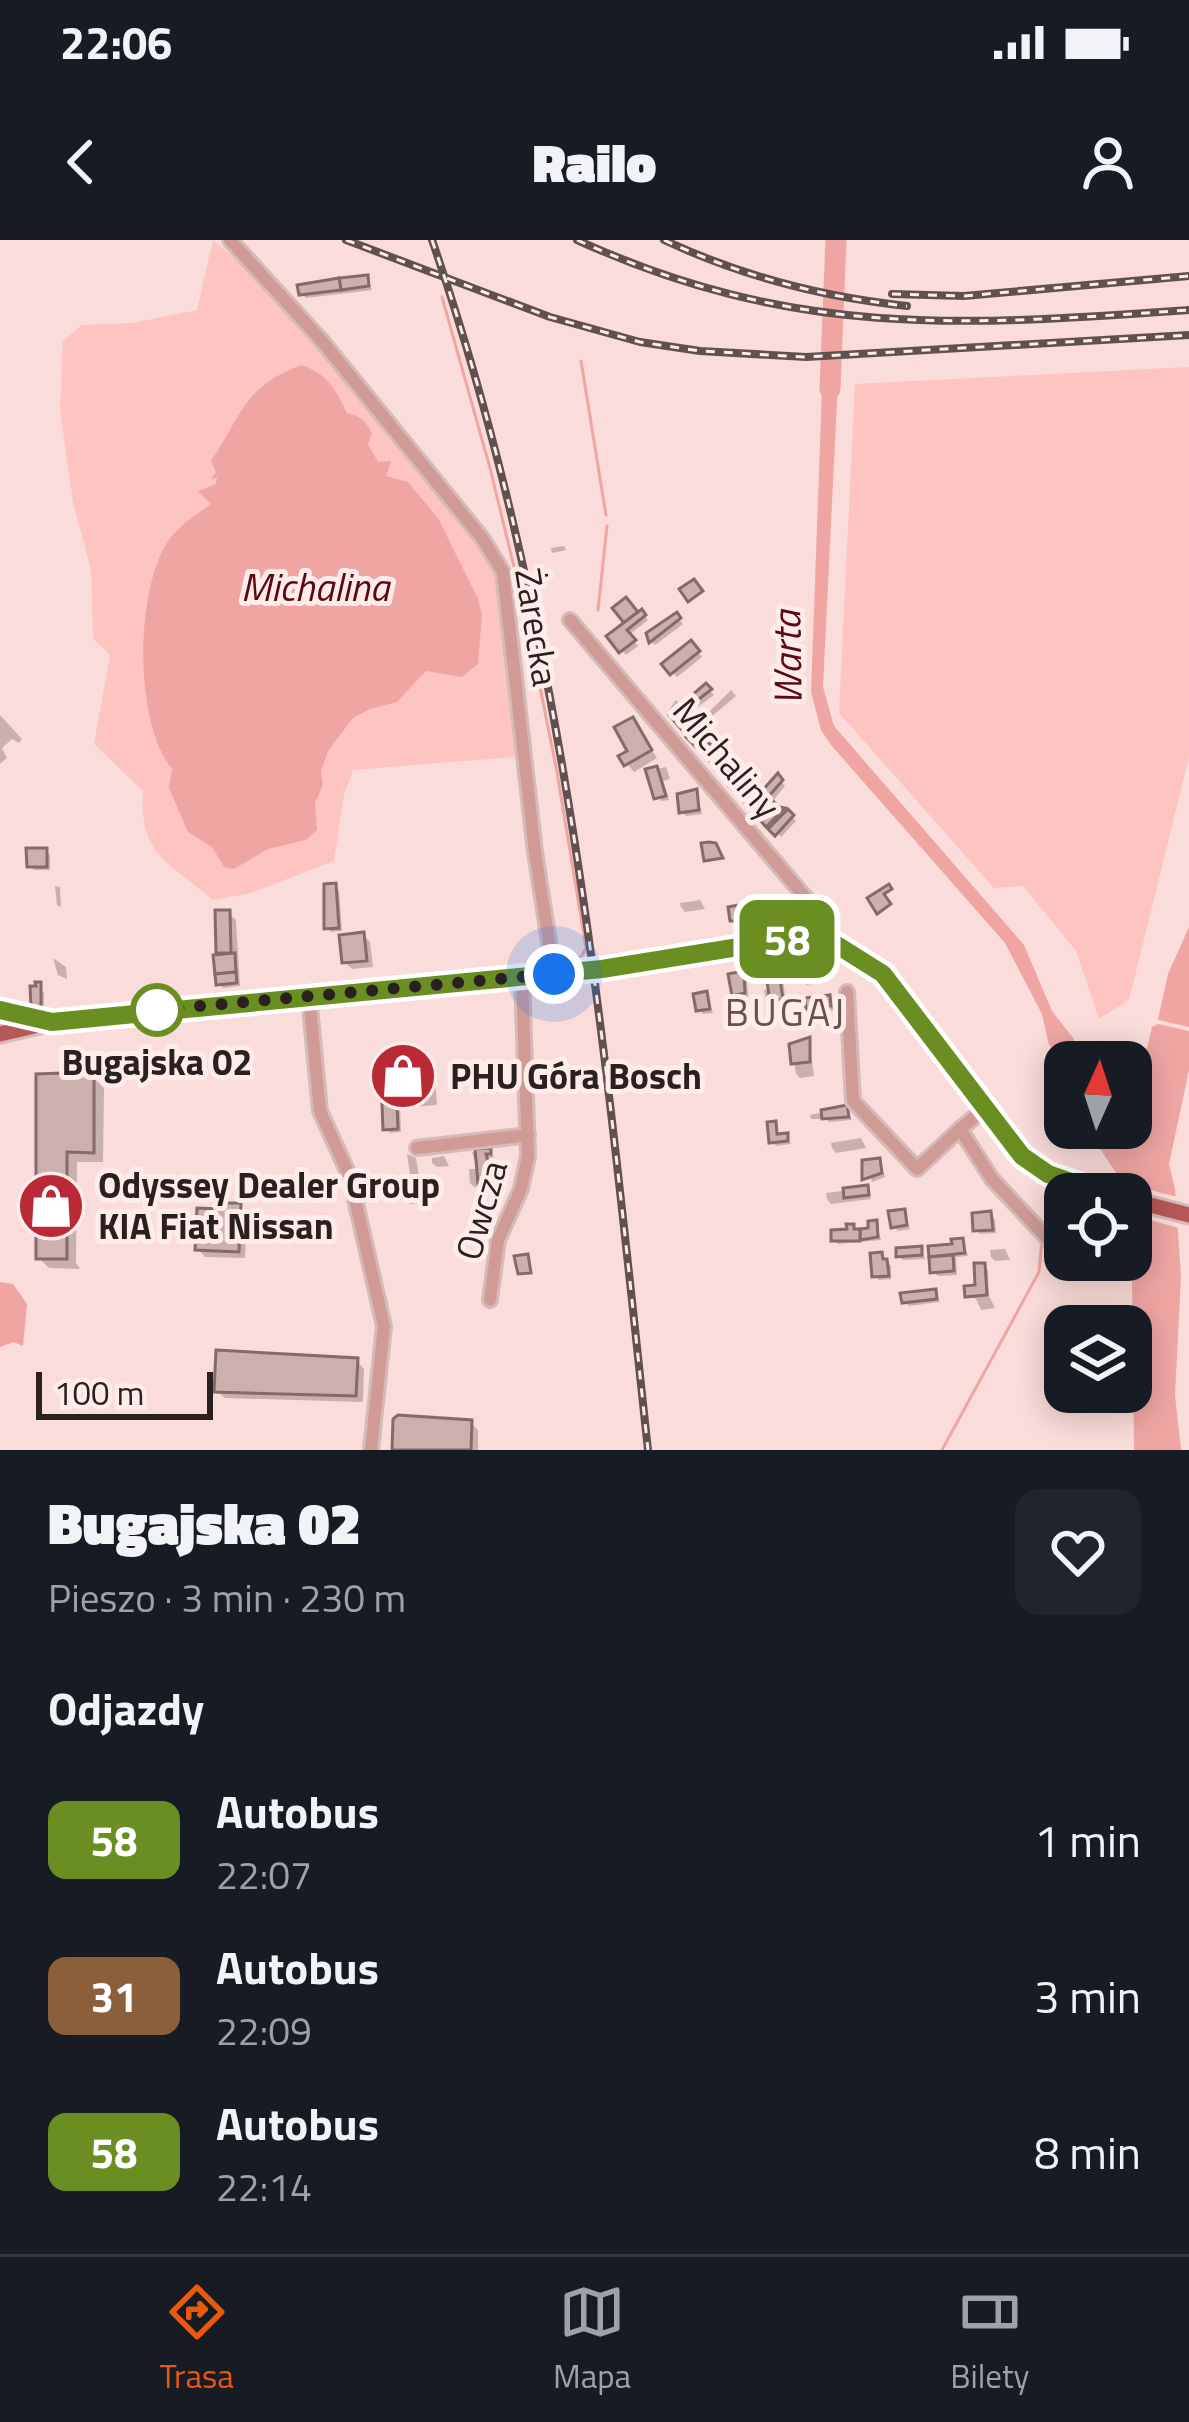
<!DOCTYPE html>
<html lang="pl">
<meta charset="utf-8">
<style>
:root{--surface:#171b24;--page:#20242c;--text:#f1f3f6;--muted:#9ea1a6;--line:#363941;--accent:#ea580c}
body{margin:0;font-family:"Titillium Web",sans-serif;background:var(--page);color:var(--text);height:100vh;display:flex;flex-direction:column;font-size:45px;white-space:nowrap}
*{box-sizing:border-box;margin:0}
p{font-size:39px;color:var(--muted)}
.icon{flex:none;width:66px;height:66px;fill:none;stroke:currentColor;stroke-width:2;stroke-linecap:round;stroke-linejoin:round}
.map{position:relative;height:1210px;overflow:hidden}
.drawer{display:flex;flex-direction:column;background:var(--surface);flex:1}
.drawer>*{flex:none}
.badge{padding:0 24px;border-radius:18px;font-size:42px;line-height:78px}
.needle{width:78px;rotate:3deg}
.controls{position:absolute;left:1044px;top:801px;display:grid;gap:24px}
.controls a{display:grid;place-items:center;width:108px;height:108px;border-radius:24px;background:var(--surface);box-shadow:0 6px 30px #0003;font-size:60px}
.scale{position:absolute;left:36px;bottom:30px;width:177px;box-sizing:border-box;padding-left:12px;border:6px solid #2a201f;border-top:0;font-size:33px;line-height:42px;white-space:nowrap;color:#2a201f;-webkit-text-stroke:9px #feeceb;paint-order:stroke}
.you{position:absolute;width:60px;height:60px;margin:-30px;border:9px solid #fff;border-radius:50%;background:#1a73e8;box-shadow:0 0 0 18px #1a73e833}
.map>.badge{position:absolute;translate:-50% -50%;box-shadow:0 0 0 6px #fff}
h2{padding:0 48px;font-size:45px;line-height:108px}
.round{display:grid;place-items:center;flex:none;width:126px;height:126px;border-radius:24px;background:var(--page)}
.headline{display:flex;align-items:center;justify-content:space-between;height:204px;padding:0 48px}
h1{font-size:57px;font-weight:800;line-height:90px}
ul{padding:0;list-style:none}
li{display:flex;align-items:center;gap:36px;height:156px;padding:0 48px}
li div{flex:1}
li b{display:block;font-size:45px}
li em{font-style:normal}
li .badge{min-width:132px;font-weight:700;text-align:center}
.status{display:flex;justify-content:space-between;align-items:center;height:84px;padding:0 60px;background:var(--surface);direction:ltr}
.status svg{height:33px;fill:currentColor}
header{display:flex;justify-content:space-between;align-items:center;height:156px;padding:0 48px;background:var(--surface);font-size:54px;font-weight:800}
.tabs{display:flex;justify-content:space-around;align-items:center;height:168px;border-top:3px solid var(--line);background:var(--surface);font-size:33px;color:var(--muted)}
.tabs a{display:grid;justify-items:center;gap:6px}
.tabs .current{color:var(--accent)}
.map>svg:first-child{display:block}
.green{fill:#fec4c1}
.water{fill:#efa6a3}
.pier{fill:#fadcda}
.shadow{fill:#0003}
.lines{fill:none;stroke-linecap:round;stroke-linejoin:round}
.stream{stroke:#efa6a3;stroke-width:3}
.river{stroke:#efa6a3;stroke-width:21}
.building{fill:#cdb0ae;stroke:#846a68;stroke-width:3}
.minor-casing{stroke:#d5bab8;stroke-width:18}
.major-casing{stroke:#d5bab8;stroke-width:21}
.minor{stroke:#d09a97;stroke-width:12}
.major{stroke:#b75757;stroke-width:15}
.rail-casing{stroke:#605150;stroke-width:8}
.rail{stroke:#feeceb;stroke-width:3;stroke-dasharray:9;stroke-linecap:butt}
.line-casing{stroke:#fff;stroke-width:27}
.line{stroke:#6b8e23;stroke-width:18}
.walk{stroke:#2a201f;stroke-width:12;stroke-dasharray:0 21.6}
.stop-dot{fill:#fff;stroke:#6b8e23;stroke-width:6}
.labels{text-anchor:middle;stroke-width:10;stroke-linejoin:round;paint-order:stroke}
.street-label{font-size:36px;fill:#2a201f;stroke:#feeceb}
.stop-label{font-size:36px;font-weight:bold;fill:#2a201f;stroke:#feeceb}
.poi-label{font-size:36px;font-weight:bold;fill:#2a201f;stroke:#feeceb;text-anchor:start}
.water-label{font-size:39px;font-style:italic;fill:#5d0712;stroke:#feeceb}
.neighbourhood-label{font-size:39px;letter-spacing:3px;fill:#69504f;stroke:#feeceb}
</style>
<div class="status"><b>22:06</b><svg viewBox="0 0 49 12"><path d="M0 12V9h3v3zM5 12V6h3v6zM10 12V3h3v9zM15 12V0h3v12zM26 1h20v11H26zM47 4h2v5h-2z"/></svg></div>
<header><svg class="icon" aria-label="back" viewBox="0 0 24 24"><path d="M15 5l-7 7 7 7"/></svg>Railo<svg class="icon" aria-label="person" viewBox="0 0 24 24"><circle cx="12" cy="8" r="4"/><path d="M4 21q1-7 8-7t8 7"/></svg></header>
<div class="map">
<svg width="1189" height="1210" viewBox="0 0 1189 1210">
<rect width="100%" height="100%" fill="#fadcda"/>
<g class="green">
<path d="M213,0C320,84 402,206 488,312L498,329L508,437H516L523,508L513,517L353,530L344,555L334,621L251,653L213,660C168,621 139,616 143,551L94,504L110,415L93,399L91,330L73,262L60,170L63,101L82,85L132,83L197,70Z"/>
<path d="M1189,127V517L1129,760L1099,779L1076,711L1023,646L994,648L839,473L855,144Z"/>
</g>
<g class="water">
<path d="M839,121L823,447L834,486L1024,705L1052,771L1074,799V810L1061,816L1049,805L1042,774L1005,703L831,505L821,490L811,452L823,122Z"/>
<path d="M301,125C327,133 336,150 347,173C361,177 366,180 372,194L368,204L378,222L391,221L386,236L408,242L438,278L478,359L482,375L478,424L462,437L426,431L397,462L370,469L353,478L328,511L321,531L323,545L315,563L317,590L306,600L268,609L234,629L224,627L212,607L188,592L169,548L172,529C134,482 135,351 168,301C179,285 196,275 211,264L198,251L216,244L217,238L211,239L216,232L211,221C243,174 242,148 301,125Z"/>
<path d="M1189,687V787L1158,780L1168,734Z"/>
<path d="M1158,784L1189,791V830L1169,924L1175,949L1181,1036L1175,1155L1181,1210H1134L1131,954H1121L1119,937L1086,888H1131C1131,854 1145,821 1152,787Z"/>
<path d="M0,1042L13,1044L27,1064L23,1106L14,1102L0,1107Z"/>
</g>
<path class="pier" d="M1114,941L1182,958L1183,989L1131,975V954H1115Z"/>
<g class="shadow">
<path d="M367,38L372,50L306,58L302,54Z"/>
<path d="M564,306L566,310L552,313L551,308Z"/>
<path d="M642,373L648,380L629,395L638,406L626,415L610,397Z"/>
<path d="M676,376L683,384L655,405L648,398Z"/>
<path d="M691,404L702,417L677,437L665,424Z"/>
<path d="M706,447L714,455L688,474L710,497L705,502L709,507L715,502L727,517L723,521L731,530L725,535L669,470L676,460L682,467Z"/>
<path d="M731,450L736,456L712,476L716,480L712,484L705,476Z"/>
<path d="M0,475L22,499L19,503L12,499L2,508L7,518L0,524Z"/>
<path d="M632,481L657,518L634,532L622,517L632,512Z"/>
<path d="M666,527L670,539L663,541L669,560L661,561L649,531Z"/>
<path d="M743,537L760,557L778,538L785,546L771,563L784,577L788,573L796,581L781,597L734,546Z"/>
<path d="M697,553L702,574L686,576L682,571Z"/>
<path d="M46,611L50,615V630H34L30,626Z"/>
<path d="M55,646L60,647L61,667L57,665Z"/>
<path d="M335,646L339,651L342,691L331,692L327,688Z"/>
<path d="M700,660L705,669L685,672L681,667L680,663Z"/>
<path d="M762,664L768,682L737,684L733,679Z"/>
<path d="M228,673L236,680L240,746L223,748L219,743L224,717L219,712Z"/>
<path d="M363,695L370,702L373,727L352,729L344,722Z"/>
<path d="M803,717L811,744L807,745L802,740Z"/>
<path d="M53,718L66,727L67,739L58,735Z"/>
<path d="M743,735L747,739L748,757L739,759L734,754Z"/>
<path d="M778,736L783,740L786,763L777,764L770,757L767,763L764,750L771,749Z"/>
<path d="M40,749L44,753V770L34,765Z"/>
<path d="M706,754L713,773L703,774L699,770Z"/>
<path d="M829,758L834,770L814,773L809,768Z"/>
<path d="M806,800L810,805L814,836L800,838L796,834L792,806Z"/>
<path d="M423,815L434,825L437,865L400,868L401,892L390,893L386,889L392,867L384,858Z"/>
<path d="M39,837L93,838L104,848L103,922H77L76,1023L80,1029L49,1028L39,1018Z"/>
<path d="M846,868L852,880L829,882L822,874V879H811L810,875Z"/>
<path d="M774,884L780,897L787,896L791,904L776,906L772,902Z"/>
<path d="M861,898L866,908L836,913L832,908L831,903Z"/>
<path d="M490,911L494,917L489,918L491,946L474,947L470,943L469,929H477L472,912Z"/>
<path d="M407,914L416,918L419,937L410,934Z"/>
<path d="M444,916L449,926L437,927L432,923V918Z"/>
<path d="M879,921L885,937L872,942L866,923Z"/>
<path d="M867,948L871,959L831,964L827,959L826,953Z"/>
<path d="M429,958L430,962L410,964V961Z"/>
<path d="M239,966L247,974L245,1018L205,1017L198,1009Z"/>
<path d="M904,972L910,989L898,991L893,986Z"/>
<path d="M990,975L995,979L996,993L980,994L976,990Z"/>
<path d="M876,983L881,1000L838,1004L834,1000L853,987L859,992L872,991Z"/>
<path d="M962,1001L968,1016L956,1017L957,1035L938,1036L933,1032L931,1009L955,1007Z"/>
<path d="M921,1009L925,1019L903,1020L899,1016Z"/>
<path d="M1005,1009L1010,1020L995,1021L991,1017L990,1010Z"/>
<path d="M881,1015L891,1026V1039L879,1040L875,1036Z"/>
<path d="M983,1026L988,1030L989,1056L995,1068L981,1070L976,1059L968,1055L979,1048Z"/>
<path d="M935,1052L940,1062L909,1066L904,1062Z"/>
<path d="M357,1121L364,1129L363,1162L225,1158L217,1151Z"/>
<path d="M471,1183L478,1190V1210L395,1209Z"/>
</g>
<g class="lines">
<g class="stream">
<path d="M442,57L490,228L524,368"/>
<path d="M581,121L606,275"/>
<path d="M598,370L607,286"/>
<path d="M525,372L557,532L586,708L581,717L573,719"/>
<path d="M942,1210L1039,1032L1042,1000"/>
</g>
<path class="river" d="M830,149L836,0"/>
</g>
<g class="building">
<path d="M368,35L369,46L341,50L339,38Z"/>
<path d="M339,38L341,50L299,55L297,45Z"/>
<path d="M694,339L703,351L688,362L679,349Z"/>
<path d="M626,357L638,372L624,383L612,368Z"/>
<path d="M642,369L646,375L627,390L636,400L619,413L606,396Z"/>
<path d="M677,372L681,378L649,403L646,393Z"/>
<path d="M691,400L700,411L670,435L661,424Z"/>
<path d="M706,443L712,449L687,468L696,479L683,491L669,475Z"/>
<path d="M633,477L652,510L624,526L618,516L627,511L614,487Z"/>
<path d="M701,484L707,490L700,493L710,505L715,498L722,508L718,512L728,519L720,531L686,497Z"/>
<path d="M657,526L666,556L654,559L645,529Z"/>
<path d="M743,533L753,544L741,558L729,546Z"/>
<path d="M778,533L783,540L754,573L741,558L755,542L760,553Z"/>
<path d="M697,549L699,570L679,573L677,554Z"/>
<path d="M769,557L779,567L785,568L766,587L754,573Z"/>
<path d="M788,569L794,575L775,596L768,589Z"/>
<path d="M709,602L716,603L723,618L704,621L701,603Z"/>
<path d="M26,608H47V627H27Z"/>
<path d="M336,643L339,688L324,689V644Z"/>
<path d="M889,644L892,649L884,654L891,664L877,674L867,658Z"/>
<path d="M763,661L765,678L747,681L744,664Z"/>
<path d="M744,664L747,681H730L728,667Z"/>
<path d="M215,670H230L231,713H216Z"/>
<path d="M364,692L367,721L342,723L339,695Z"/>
<path d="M235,713L236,732L215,734L213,715Z"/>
<path d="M804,713L808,740L799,742L794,716Z"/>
<path d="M744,731L745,753L732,756L728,734Z"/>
<path d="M236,732L237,743L216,745L215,734Z"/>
<path d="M779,733L783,759L770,762L766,735Z"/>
<path d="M35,742H41V766L31,767L30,746H36Z"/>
<path d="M707,751L710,769L696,771L693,754Z"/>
<path d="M830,755L831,766L806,770L805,758Z"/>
<path d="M810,797V822L791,824L789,804Z"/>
<path d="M383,811L425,812L428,856L381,859L378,815Z"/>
<path d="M63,833L94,835V913L67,912V1019H36V834Z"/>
<path d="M397,863L398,889L383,890L382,864Z"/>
<path d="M847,865L849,877L822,879L821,870Z"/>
<path d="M776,881L777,894L788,893V901L769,903L767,882Z"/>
<path d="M491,908V914H486L490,929L487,930L488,943H478L475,909Z"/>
<path d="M880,918L882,933L862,940V920Z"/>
<path d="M868,945L869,955L844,958L843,948Z"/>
<path d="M222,963H241L239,1012L195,1010L197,968L222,969Z"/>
<path d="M905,969L907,985L891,988L888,971Z"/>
<path d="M991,971L993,990L973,991L972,973Z"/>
<path d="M877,980L878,997L860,1000V989L868,988V981Z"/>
<path d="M846,984H854V989H860V1001H831V990L847,989Z"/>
<path d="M963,998L965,1013L929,1017L928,1006L952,1004L951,999Z"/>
<path d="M922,1006V1015L896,1017V1008Z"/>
<path d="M882,1012L883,1019H887L889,1036L872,1037L870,1013Z"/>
<path d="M528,1014L531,1033L518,1034L514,1016Z"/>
<path d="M953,1015L954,1031L930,1033L929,1017Z"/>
<path d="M974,1023H985L987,1055L965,1057L964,1046L975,1045Z"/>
<path d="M936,1049L937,1059L902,1063L900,1053Z"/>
<path d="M216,1110L358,1118L356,1156L214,1152Z"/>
<path d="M398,1175L472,1180L471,1210H392L393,1179Z"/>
</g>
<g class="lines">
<g class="minor-casing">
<g id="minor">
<path d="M230,0L321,100L482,298L503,332L535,612L554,734"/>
<path d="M570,380L816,670L823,685L824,701"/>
<path d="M847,752L853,861L917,929L960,889"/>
<path d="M309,756L320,871L350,937L384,1086L371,1210"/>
<path d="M983,870L960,889L992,939L1060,1012"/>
<path d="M417,908L528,895"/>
<path d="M490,1060L498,1000L521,949L528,916L522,737"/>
</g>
</g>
<g class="major-casing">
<g id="major">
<path d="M0,769L43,780"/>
<path d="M0,794L52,782L157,770L602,729L788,699L806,698L837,705L883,734L1021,917L1048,935L1106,954"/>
<path d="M1131,960L1189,975"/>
</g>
</g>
<use href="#minor" class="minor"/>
<use href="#major" class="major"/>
<g class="rail-casing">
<g id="rail">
<path d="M346,0L550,77L640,102L700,111L806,117L1189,95"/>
<path d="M432,0C567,391 604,802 648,1210"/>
<path d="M577,0C793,98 959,86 1189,70"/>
<path d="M664,0C741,36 822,57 907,66"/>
<path d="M892,54L964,56L1189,36"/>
</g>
</g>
<use href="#rail" class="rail"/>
</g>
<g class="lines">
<g class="line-casing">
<path id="line" d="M0,770L52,782L602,729L788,699L806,698L837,705L883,734L1022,916L1048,934L1106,954"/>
</g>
<use href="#line" class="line"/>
<path class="walk" d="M157,770L554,734"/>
</g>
<defs>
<g id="shop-disc" transform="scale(3.45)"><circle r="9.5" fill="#ba2936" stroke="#feeceb"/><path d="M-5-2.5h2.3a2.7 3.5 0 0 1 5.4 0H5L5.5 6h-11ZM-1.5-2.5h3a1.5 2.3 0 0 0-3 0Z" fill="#fff"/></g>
</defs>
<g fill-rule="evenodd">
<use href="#shop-disc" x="403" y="836"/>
<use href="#shop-disc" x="51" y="966"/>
</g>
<circle class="stop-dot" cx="157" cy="770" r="24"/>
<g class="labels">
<g class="street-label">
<text transform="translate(537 387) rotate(81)" y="13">Żarecka</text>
<text transform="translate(727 518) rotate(50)" y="13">Michaliny</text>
<text transform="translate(481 970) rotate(-74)" y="13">Owcza</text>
</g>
<g class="stop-label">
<text x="157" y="835">Bugajska 02</text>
</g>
<g class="poi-label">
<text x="450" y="849">PHU Góra Bosch</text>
<text x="98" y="958">Odyssey Dealer Group<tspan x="98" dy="41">KIA Fiat Nissan</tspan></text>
</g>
<g class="water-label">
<text x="315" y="361">Michalina</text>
<text transform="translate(787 418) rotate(-91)" y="14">Warta</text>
</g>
<g class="neighbourhood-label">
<text x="786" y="786">BUGAJ</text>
</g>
</g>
</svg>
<div class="controls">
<a><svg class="needle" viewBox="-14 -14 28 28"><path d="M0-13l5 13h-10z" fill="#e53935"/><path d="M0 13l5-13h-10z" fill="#9ea1a6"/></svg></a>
<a><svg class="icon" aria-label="locate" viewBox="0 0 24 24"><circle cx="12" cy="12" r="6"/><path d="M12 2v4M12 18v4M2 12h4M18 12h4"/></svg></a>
<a><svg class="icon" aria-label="layers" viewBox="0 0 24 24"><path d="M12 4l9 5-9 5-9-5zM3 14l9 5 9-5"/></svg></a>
</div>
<div class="scale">100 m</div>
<div class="you" style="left:554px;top:734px"></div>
<b class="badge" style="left:787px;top:699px;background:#6b8e23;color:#fff">58</b>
</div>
<section class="drawer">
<div class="headline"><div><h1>Bugajska 02</h1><p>Pieszo · 3 min · 230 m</p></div><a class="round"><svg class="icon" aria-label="heart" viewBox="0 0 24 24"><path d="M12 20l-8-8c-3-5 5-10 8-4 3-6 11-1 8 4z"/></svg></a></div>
<h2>Odjazdy</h2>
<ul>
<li><span class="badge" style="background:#6b8e23;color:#fff">58</span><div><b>Autobus</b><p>22:07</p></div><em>1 min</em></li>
<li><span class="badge" style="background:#8b5e3c;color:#fff">31</span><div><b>Autobus</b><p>22:09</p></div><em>3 min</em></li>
<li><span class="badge" style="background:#6b8e23;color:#fff">58</span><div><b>Autobus</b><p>22:14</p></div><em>8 min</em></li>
</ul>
</section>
<nav class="tabs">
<a class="current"><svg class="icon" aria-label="directions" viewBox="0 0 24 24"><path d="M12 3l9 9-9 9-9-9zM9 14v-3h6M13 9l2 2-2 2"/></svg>Trasa</a>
<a><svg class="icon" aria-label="map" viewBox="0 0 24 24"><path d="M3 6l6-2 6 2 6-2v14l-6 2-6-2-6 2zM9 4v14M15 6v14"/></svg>Mapa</a>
<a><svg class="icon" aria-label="tickets" viewBox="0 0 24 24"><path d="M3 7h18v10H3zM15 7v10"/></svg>Bilety</a>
</nav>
